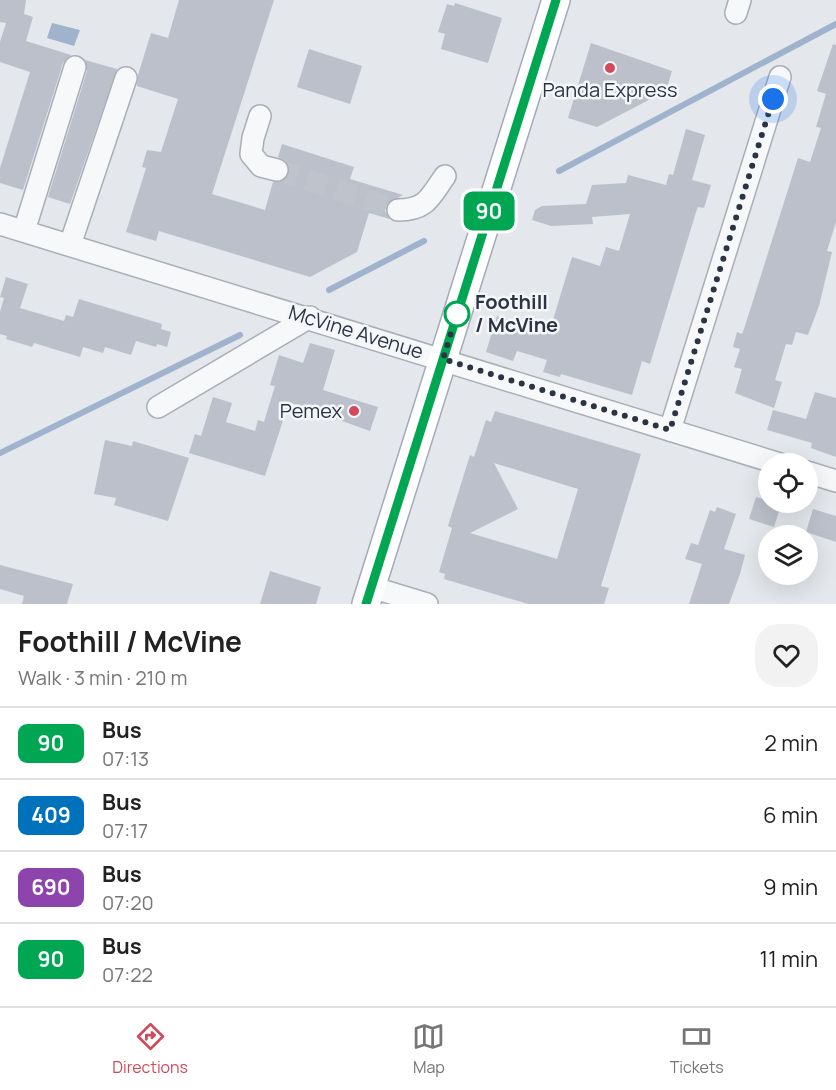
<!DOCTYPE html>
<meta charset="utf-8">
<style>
:root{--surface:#fff;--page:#f2f2f2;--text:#222;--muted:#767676;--line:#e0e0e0;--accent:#d1495b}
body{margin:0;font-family:Manrope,sans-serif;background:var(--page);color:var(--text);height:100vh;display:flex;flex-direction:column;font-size:22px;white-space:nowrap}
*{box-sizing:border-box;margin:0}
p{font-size:20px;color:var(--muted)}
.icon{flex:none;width:33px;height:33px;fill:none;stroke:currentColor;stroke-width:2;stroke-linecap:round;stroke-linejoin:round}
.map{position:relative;height:604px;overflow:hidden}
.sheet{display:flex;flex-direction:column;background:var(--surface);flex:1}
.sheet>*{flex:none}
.badge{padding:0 12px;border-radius:9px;font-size:21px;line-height:39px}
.buttons{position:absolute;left:758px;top:453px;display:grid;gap:12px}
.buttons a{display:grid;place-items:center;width:60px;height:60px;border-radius:50%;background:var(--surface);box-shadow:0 6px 24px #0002;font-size:30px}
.you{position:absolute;width:30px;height:30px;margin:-15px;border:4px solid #fff;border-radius:50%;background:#1a73e8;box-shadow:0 0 0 9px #1a73e833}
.map>.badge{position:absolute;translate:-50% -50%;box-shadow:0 0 0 3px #fff}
.round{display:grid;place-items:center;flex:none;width:63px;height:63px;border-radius:24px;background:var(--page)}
.head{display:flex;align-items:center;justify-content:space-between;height:102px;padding:0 18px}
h1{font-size:28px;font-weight:700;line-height:45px}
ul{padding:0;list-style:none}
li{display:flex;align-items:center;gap:18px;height:72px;padding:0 18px;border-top:2px solid var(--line)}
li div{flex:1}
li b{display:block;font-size:22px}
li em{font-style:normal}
li .badge{min-width:66px;font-weight:700;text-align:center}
.dock{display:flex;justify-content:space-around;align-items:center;height:84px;border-top:2px solid var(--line);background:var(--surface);font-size:16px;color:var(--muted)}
.dock a{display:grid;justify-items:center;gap:3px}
.dock .selected{color:var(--accent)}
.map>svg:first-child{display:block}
.water{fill:#9fb4cc}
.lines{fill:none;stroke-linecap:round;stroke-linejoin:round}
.stream{stroke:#9fb4cc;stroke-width:6}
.building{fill:#bbc0ca;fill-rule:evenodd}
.minor-tunnel{stroke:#bfc3cb;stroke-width:21;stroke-dasharray:21 10;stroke-linecap:butt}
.minor-casing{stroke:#a9aeb7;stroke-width:24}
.major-casing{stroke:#a3abb8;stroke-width:30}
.minor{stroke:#f7f8fa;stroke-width:21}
.major{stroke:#fff;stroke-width:27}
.line-casing{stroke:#fff;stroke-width:14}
.line{stroke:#00a651;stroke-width:9}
.walk{stroke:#2b3445;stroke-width:6;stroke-dasharray:0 10.8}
.poi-dot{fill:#d1495b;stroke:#f4f6f9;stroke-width:2}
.stop-dot{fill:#fff;stroke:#00a651;stroke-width:3}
.labels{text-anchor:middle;stroke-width:5;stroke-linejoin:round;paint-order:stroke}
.poi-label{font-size:20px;fill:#2b3445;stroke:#f4f6f9}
.stop-label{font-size:20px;font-weight:bold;fill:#2b3445;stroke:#f4f6f9;text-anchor:start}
.street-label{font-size:20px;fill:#2b3445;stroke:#f4f6f9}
</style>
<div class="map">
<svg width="836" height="604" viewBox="0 0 836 604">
<rect width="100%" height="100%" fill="#e4e7ec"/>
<path class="water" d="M52,23L80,30L74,46L47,38Z"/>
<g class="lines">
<g class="stream">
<path d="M559,171L836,24"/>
<path d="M329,290L424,241"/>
<path d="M0,453L240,335"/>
</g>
</g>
<g class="building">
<path d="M0,0H26L24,14L33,17L26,41L71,55L63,63L23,190L0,183V168L30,72L0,62V42L6,23L0,22Z"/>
<path d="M179,0H274L212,194L265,210L273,182H281L289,174L286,161L278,157L282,144L354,167L350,179L403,195L387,204L385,211L390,219L369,213L357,252L310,277L159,231L156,241L126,232L146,168L142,167L147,150L161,152L178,99L137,86L138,75L151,33L168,38Z"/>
<path d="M455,3L502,18L488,63L441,49L445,34L438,32L447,4L454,6Z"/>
<path d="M591,43L672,71L666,91L597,127L568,118Z"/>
<path d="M833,44L836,45V222L827,251L832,252L819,306L808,335L796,332L792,345L786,344L775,380L782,382L774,408L735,393L742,369L734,367L740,349L733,347L737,332L742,334L744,329L798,158L810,162L821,128L816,127L826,94L817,91Z"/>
<path d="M309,49L362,66L350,104L297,87Z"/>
<path d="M85,60L117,69L70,204L48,197L87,71Z"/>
<path d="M686,129L705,135L692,180L711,185L704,208L698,207L696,212L650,364L642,361L632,395L561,374L560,377L543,372L547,360L517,351L513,361L486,352L497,316L549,333L572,257L600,266L606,247L619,251L630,214L592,217L593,224L551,226L532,220L535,210L542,206L586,204L592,185L626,183L628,175L666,185L669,174L673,175Z"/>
<path d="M6,277L28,284L20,308L64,321L66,315L73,317L79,299L162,324L161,329L171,332L167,347L157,344L156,347L136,341L131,355L105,347L103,353L83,347L80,357L34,343L32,347L6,339L7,336L0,334V312L4,298L0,297Z"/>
<path d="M310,343L335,350L323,390L378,407L370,431L289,402L265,476L189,453L195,434L201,436L213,397L232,403L226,422L255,431L258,420L264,422L275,386L270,385L279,355L303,363Z"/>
<path d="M815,392L836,398V457L811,448L812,443L767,430L773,410L806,419Z"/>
<path d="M495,411L641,454L601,586L609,588L604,604H528L444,579L445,574L439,572L452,528L448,526L470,455L474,457L486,420L491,422ZM494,463L578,489L557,559L470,533L518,509Z"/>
<path d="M105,440L132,446L133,441L189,458L168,521L114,505L116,498L94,494Z"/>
<path d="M756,497L781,505L774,527L749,519Z"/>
<path d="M717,507L736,514L724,549L745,555L740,574L729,604H689L702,564L685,559L691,543L698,545L710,510L715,512Z"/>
<path d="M813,509L836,516V542L806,532Z"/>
<path d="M0,565L73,584L67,604H22L24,596L0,589Z"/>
<path d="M270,571L321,587L316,604H260Z"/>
</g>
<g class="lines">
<path class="minor-tunnel" d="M277,170L398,210"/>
<g class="minor-casing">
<g id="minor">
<path d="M736,13L740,0"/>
<path d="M260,116L253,138L251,154L261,166L277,170"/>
<path d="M398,210C427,210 430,197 445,176"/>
<path d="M0,224L780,464"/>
<path d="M24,231L75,67"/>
<path d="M70,245L126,78"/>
<path d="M158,407L310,317"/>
<path d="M670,430L780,77"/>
<path d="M807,472L836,481"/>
<path d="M371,587L427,604"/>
</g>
</g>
<g class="major-casing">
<path id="major" d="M366,604L556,0"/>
</g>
<use href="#minor" class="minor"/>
<use href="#major" class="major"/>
</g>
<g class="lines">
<g class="line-casing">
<path id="line" d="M366,604L556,0"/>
</g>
<use href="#line" class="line"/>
<path class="walk" d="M457,314L443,359L670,430L773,99"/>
</g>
<g class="poi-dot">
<circle cx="610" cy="68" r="6"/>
<circle cx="354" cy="411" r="6"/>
</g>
<circle class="stop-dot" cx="457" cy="314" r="12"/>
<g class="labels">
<g class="poi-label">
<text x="610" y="97">Panda Express</text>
<text x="342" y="418" text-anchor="end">Pemex</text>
</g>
<g class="stop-label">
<text x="475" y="309">Foothill<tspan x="475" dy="23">/ McVine</tspan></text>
</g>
<g class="street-label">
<text transform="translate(356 332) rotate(17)" y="7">McVine Avenue</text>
</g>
</g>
</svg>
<div class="buttons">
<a><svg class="icon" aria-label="locate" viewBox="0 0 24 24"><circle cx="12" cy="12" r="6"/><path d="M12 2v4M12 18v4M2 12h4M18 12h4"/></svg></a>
<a><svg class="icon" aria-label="layers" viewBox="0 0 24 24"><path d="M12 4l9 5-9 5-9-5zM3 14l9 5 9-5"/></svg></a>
</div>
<div class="you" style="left:773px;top:99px"></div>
<b class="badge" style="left:489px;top:211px;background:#00a651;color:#fff">90</b>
</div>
<section class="sheet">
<div class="head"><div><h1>Foothill / McVine</h1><p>Walk · 3 min · 210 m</p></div><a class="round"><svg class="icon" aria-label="heart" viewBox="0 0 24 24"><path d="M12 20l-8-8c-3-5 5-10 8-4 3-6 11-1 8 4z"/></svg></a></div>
<ul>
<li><span class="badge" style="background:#00a651;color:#fff">90</span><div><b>Bus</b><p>07:13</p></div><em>2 min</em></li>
<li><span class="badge" style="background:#0072bc;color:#fff">409</span><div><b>Bus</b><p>07:17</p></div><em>6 min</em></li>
<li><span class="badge" style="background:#8e44ad;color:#fff">690</span><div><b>Bus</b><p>07:20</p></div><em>9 min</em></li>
<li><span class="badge" style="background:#00a651;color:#fff">90</span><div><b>Bus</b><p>07:22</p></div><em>11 min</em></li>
</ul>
</section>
<nav class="dock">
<a class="selected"><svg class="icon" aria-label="directions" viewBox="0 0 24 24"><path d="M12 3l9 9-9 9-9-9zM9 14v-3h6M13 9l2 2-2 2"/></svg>Directions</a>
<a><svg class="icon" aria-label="map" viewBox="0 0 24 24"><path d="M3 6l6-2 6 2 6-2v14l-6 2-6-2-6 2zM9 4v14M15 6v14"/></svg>Map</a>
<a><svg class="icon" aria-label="tickets" viewBox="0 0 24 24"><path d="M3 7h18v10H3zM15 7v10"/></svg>Tickets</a>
</nav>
